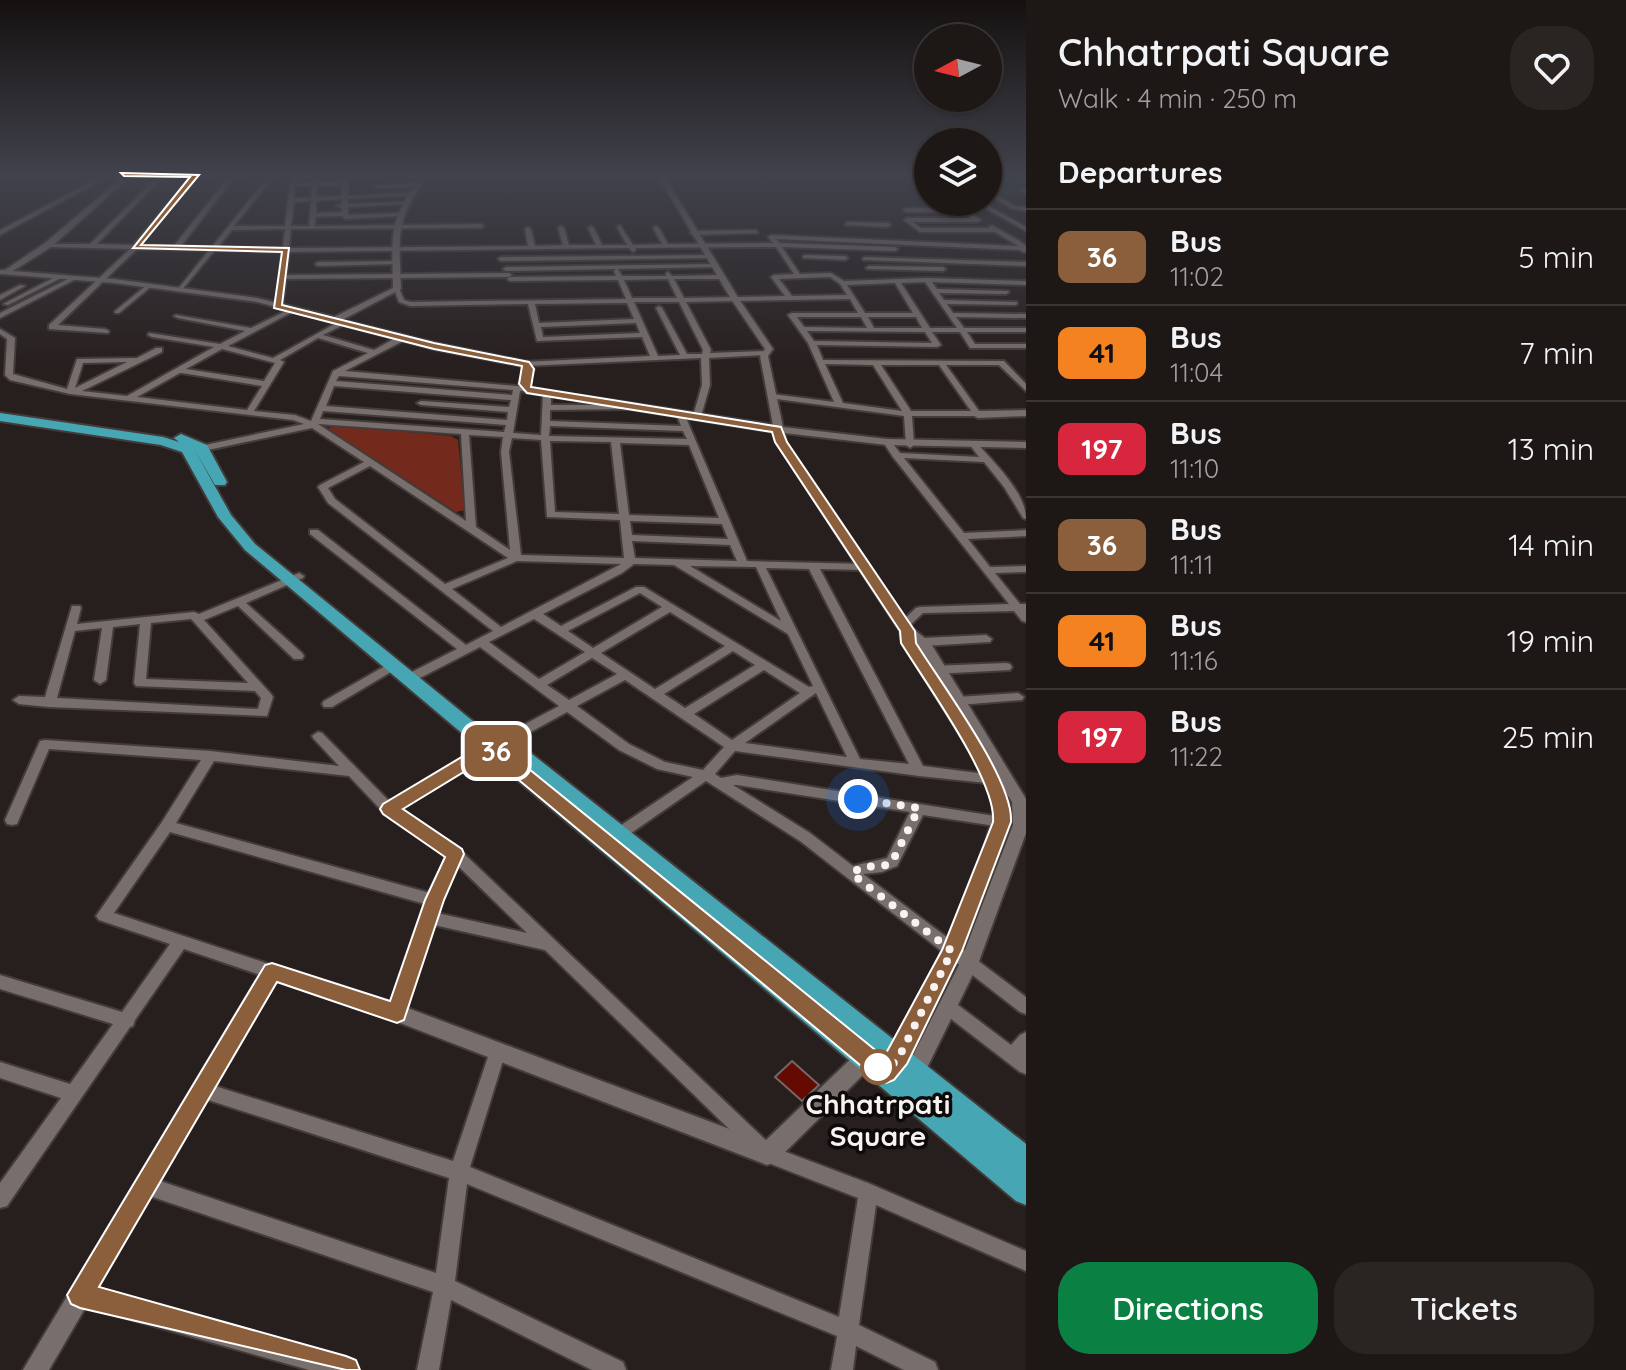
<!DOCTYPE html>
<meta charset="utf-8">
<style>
:root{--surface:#1d1716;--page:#2a2423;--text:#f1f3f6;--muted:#a09fa1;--line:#3b3635;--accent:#0b8043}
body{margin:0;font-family:Quicksand,sans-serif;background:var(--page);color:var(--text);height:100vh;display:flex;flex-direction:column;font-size:30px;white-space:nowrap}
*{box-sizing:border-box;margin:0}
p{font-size:26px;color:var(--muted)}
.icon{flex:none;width:44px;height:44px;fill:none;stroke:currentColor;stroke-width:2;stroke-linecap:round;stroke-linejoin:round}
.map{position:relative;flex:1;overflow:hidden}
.side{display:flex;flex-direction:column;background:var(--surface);width:600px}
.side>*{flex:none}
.badge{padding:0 16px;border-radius:12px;font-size:28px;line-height:52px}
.needle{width:52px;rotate:263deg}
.tools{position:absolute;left:914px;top:24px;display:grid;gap:16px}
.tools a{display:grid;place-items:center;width:88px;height:88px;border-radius:50%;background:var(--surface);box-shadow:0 2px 6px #0004,0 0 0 2px var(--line);font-size:40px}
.you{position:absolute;width:40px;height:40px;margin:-20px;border:6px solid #fff;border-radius:50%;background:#1a73e8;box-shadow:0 0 0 12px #1a73e833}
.map>.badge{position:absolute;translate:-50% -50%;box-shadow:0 0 0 4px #fff}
h2{padding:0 32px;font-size:30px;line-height:72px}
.round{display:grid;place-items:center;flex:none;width:84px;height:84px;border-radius:32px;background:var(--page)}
.overview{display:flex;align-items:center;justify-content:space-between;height:136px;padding:0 32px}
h1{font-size:38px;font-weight:600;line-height:60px}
.action{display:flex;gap:16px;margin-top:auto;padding:16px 32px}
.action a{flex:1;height:92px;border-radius:32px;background:var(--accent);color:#fff;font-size:32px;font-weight:600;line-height:92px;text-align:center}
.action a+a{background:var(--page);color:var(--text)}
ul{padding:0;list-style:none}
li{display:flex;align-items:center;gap:24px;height:96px;padding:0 32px;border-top:2px solid var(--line)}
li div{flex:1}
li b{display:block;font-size:30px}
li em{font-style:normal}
li .badge{min-width:88px;font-weight:700;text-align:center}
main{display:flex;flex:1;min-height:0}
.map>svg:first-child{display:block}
.green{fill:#73291b}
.water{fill:#154249}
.building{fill:#640a00;stroke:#726967;stroke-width:2}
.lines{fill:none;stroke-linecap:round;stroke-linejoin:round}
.minor-casing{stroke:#433c3b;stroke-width:4}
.tertiary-casing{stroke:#433c3b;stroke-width:4}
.primary-casing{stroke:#433c3b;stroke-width:4}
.minor{fill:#786f6d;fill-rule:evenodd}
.tertiary{fill:#786f6d;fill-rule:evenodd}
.primary{fill:#47a6b3;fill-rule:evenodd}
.line{fill:#8b5e3c;stroke:#fff;stroke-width:2}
.walk{stroke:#f8f2f1;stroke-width:8;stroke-dasharray:0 14.4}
.stop-dot{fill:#fff;stroke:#8b5e3c;stroke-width:4}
.labels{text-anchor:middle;stroke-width:7;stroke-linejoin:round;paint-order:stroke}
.near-stop-label{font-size:28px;font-weight:bold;fill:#f8f2f1;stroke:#0d0a09}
</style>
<main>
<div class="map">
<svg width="1026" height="1370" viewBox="0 0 1026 1370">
<rect width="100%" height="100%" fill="#271f1e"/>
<path class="green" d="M334,425L451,436L458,440L465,510L456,512L328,429Z"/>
<path class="water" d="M988,174H1009L1026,183V192L988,196Z"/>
<path class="building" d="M792,1061L819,1085L802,1101L775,1077Z"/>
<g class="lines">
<g class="minor-casing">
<g id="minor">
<path d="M160,174L165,175L97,244L133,245L192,174H198L140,245L174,246L231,174H237L181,246L212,247L270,174H276L234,226H285L291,174H297L296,183H312V174H318L317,182H342V174H348V177L423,174L426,176L348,180V196L409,193L412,195L348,199V204L404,202L407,204L348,207V215L399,213L401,216L345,219L342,216L315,217V226L481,224L484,226L481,228L291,229L289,248L528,246L525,229L528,227L531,229L535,246L563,245L558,228L561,226L564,228L569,245H596L588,228L591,226L594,228L602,245H627L617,227L620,225L633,245L662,244L653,228L656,226L659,228L668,244L773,243L768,237L771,235L1018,246L995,232H920L904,220L907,218H971L961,212H906L903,210L906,208H955L946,202H953L981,220L978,222H913L921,228H989V226H993L1020,241L1026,246V252H1022L1020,250L776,239L780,243L895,247L898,249L895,251L782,247L800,274L831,273L844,281L927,278L1026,281V285L932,282L937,289L1008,291L1009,292L1006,294L939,293L944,300L1017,302V304L1015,305L947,304L953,313L1026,314V318L956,317L964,328H1026V332H967L975,344H1026V348H970L960,332H932L941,345L937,347L817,345L823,360L1004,361L1026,384V391L999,365H946L979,411L1026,410V416L978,418L974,416H912L914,445L910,448L906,445L904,416L769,398V394H772L834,402L808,343L788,315L792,313H858L850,299L686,302L711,350L710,353L766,351L770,353L766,355L709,358L710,385L701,416L697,419L693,416L702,385L701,358L525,366L521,364L522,362L650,356L642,337L537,341L528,304L410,306L399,302L394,289L399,288L404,300L411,302L626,299L618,280L510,281L507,279L510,277L616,276L614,271L616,269L506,271L503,269L506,267L715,264L717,265V267L618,269L622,276H666V273L668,272L672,276L721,275L724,277L721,279H674L684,298L785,296L771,277L774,275L794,274L776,247L635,248L636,250L633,252L629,248L289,252L286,275L509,273L512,275L509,277L286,279L283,301L277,308L274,306L277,301L282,252L215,250L181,291L178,289L209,250L137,249L58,325L105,329L109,331L108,333L49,329V325L130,249L48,247L46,244H90ZM342,185V196L316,197L317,186ZM295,186H312L311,198H294ZM342,199V204L336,206L342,208V212L316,213V201ZM311,201L309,226H291L294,202ZM285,229L283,248L218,247L232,230ZM830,277L840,284L847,295L792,296L779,279ZM668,279L677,298H632L624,280ZM925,282L957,328H930L901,283ZM895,283L913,313H865L847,285ZM634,302H679L703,350L702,354H687L662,308L659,306L656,308L680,355L658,356ZM627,303L634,319L539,323L535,304ZM797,317H861L867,328L804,327ZM868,317H916L922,328H874ZM636,323L640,333L543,337L541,327ZM807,331L925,332L932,343L814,341ZM825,364L873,365L902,411L843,403ZM881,365H939L971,411H911Z"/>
<path d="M1010,174H1017L1026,178V182Z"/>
<path d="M417,183L419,186L376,188L373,186Z"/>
<path d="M1024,188L1026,189V194L1021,190Z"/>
<path d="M992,193L1015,206L1026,207V211L1011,208L990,196Z"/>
<path d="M974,202H981L1026,227V231Z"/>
<path d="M847,222L888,223L891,225L888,227L845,225Z"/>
<path d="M756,230L758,233L693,235L690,233L693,231Z"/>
<path d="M710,255L712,256V258L501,261L498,259L501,257Z"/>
<path d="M805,255L845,256L848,258L845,260L803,258V256Z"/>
<path d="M865,257L1026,262V266L863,260V258Z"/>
<path d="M397,261L400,263L399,264L318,266L315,264L318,262Z"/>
<path d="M869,266L943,267L946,269L943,271L867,269L866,268Z"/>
<path d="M57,276L60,278L59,279L8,305L3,304Z"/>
<path d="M74,276L76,277V279L0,318V313Z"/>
<path d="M148,284L153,285L119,313H115V311Z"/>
<path d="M20,285L25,286L0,300V295Z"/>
<path d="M292,308L294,309V311L228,346L273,358L340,321L344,323L343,325L323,335L374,350L399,336H405V340L345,371L527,387V391H520L513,433L541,435L543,394L547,392L551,394V405H631L635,407L631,409L550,410V421L681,426L676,413L683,411L747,561L864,564L869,567L864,570L820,569L923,766L1001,776L1003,779L1001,782L996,784L919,776L735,751L715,774L721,778L737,775L1007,818L1009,822L1007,826L1002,827L923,815L897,866L882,872L863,874L1026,997V1014L1020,1012L800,841L706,781L624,838L619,839L614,838L612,834L614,830L693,777L657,769L619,750L567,712L496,751L399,809L460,850L773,1147L868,1183L1026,1251V1271L876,1205L859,1325L935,1362L938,1370H904L856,1346L853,1370H831L837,1336L467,1184L455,1281L623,1362L626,1370H592L451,1300L439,1370H417L433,1292L138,1192L136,1185L138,1178L145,1176L436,1273L449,1178L202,1098L196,1096L193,1090L196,1084L202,1082L453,1161L490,1051L492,1045L498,1043L504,1045L506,1051L470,1167L839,1317L858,1198L761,1160L545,950L434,925L405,1013L403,1018L397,1020L391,1018L389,1013L425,904L170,832L114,913L272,965L278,967L280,972L278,977L272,979L184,949L135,1020L133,1026L130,1027L7,1206L0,1208V1183L61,1098L0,1078V1062L70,1084L113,1024L0,989V975L122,1012L170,944L99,920L96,916L162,822L201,760L49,749L17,824L12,825L7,824L5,820L40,741L45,740L210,751L339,766L314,739L312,736L318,732L322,733L390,802L486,745L559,706L480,647L412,682H404L402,679L404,676L457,649L310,534V530H318L466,645L493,631L328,503L318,487L320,485L364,462L312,428L194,453L191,452V448L304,424L293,420L70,394L10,380L5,375L7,339L0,334V329L15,338L13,374L67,389L77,359L137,358L156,348H162V352L82,391L127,396L214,347L152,337L148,335L149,333L220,344L245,331L178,318L174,316L176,315L251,328ZM318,338L368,353L333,371L311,421L295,415L254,411L284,362L280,360ZM222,349L275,363L264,381L186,369ZM127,362L75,388L83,363ZM180,373H182L262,386L247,410L137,397ZM339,376L513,390L512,395L336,381ZM334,386L511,400L509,407L421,401L417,403L421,405L508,412L507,420L326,406ZM323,411L506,425L504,432L320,419ZM318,424L461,434L466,521ZM550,426L683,431L687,439L549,436ZM469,435L503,437L501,452L510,550L476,527ZM512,438L541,440L547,517L620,520L624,558L521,555L509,452ZM550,441L611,442L619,514L555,512ZM620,443L689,445L719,518L629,515ZM370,466L508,558L445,584L335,499L328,488ZM630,521L722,524L728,539L632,535ZM632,541L730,545L737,561L635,558ZM517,561L621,564L501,627L452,589ZM634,564L674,565L788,634L813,686L809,687L644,587H636L561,626L543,614L622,573ZM690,566L756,567L781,621ZM766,568L809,569L909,764L860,759ZM640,593L662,607L593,648L568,631ZM670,612L725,646L655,689L601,653ZM534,619L585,652L539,679L489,642ZM733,651L755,665L685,708L664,694ZM592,658L617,674L569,700L547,685ZM764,670L800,693L732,740L694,714ZM625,680L724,747L703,770L665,762L629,744L577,706ZM816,693L847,757L745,743ZM214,761L349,776L384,813L447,856L430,893L176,823ZM733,785H737L910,812L887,858L853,866L810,833ZM457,865L527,933L437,913Z"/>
<path d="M887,439L890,440L900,453L979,457L970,445L977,443C993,462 1026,492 1026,519L1023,518L1004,487L984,462L904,458L964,533L1026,530V536L968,539L990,567L1026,566V572L995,573L1020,604H1026V622L1022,621L1014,611L923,613L907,628H899L897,626L899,624L916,608L920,607L1009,604L893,457L883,442Z"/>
<path d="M299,573L304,576L303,578L246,603L302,653L304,656L302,659H294L238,606L204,620L271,694L273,697L267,716L49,707L19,704L13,700L19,696L45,697L72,606H80L81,608L77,624L194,612L199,614ZM191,619L193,621L248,683L146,679L151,623ZM140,624L134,683L136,686L255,691L261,698L258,709L57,698L75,631L102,628L94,680L100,684L106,680L113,627Z"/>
<path d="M986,635L992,639L990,642L923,646L917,642L923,638Z"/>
<path d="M392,662L398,666L396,669L332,707H324L322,704L324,701Z"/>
<path d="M1006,663L1010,664L1012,667L1010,670L933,674L927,670L933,666Z"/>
<path d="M1018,693L1024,697L1022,700L958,705L952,701L958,697Z"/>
<path d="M948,1000L954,1002L1011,1045L1020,1035L1026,1032V1074L1020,1072L942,1012L940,1007L942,1002Z"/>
<path d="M80,1285L346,1359L354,1362L357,1370H309L80,1305L73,1302L70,1295L73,1288Z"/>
</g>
</g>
<g class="tertiary-casing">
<g id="tertiary">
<path d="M0,174H17L0,176Z"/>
<path d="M106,174H113L0,235V230Z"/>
<path d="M121,174H214L131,176L51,247L13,271L114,279L257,298L334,317L393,288C392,233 388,221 422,174H428C395,222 399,233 401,289L342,320L435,343L528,362L534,369L529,384L531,388L773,425L760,356L765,349L731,299L657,174H663L739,299L773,349L768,356L783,427L887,439L1026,442V448L887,445L784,433L786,442L912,628L930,642L1026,799V833L978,964L919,1084L912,1087L905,1084L902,1077L960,963L1013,825L1012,802L1005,791L1011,809L1008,826L999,855L948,978L902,1069L895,1071L888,1069L885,1062L888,1055L914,1010L949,936L982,855L995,809L990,792L969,749L902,643L900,631L776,442L774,432L524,392L519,384L524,369L522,366L434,349L257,302L114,283L0,274V270H5L45,243L124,176Z"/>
<path d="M272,964L397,1004L764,1142L859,1051L866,1049L873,1051L876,1058L873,1065L775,1162L767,1165L395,1021L276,981L49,1370H23L265,966Z"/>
</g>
</g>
<g class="primary-casing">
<path id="primary" d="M0,413L163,437L179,442L174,438L181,434L207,445L227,482L225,485H215L194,449L231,515L255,544L512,753L520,748L527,750L1026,1144V1205L1016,1201L245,550L218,517L182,452L161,445L0,421Z"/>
</g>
<use href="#minor" class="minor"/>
<use href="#tertiary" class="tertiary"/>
<use href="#primary" class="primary"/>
</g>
<linearGradient id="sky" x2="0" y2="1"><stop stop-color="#151110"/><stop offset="0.48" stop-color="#41424c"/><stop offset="1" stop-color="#41424c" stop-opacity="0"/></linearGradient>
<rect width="1026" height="366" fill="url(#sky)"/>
<path class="line" d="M121,173L199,175L141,245L289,248L282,305L434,343L529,362L534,369L531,387L781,427L787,442L915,631L916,643C940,682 1014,780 1011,822L962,951L907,1064L894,1080L886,1083L878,1080L490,756L403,809L462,849L464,854L444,900L404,1020L397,1023L277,982L99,1287L346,1356L356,1360L360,1370H346L80,1308L71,1304L67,1295L265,965L272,963L390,1001L425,900L445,857L383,814L380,809L383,804L485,743H497L884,1057L942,950L993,822C997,781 925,682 901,643L900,631L775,442L772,432L527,393L519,384L522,366L434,349L274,308L282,252L133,248L190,177L124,176Z"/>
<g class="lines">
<path class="walk" d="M858,799L919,808L892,862C879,871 864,861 852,874L952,951L899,1057L886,1072L878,1067"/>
</g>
<circle class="stop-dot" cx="878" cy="1067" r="16"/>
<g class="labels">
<g class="near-stop-label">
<text x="878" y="1114">Chhatrpati<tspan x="878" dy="32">Square</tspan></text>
</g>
</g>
</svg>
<div class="tools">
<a><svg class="needle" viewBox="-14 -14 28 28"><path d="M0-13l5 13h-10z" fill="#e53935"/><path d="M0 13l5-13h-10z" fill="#a09fa1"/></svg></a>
<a><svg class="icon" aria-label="layers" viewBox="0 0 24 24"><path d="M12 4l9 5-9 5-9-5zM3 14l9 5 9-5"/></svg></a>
</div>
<div class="you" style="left:858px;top:799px"></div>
<b class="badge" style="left:496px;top:751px;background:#8b5e3c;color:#fff">36</b>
</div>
<section class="side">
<div class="overview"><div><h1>Chhatrpati Square</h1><p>Walk · 4 min · 250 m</p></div><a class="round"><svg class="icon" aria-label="heart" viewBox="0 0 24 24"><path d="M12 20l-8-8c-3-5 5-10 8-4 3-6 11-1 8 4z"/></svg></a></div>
<h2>Departures</h2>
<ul>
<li><span class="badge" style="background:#8b5e3c;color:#fff">36</span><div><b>Bus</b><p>11:02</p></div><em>5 min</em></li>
<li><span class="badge" style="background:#f58220;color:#111">41</span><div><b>Bus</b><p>11:04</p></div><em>7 min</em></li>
<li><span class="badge" style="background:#d7263d;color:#fff">197</span><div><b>Bus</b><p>11:10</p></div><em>13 min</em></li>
<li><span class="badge" style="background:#8b5e3c;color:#fff">36</span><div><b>Bus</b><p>11:11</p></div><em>14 min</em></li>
<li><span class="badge" style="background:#f58220;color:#111">41</span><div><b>Bus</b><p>11:16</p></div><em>19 min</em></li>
<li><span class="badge" style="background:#d7263d;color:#fff">197</span><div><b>Bus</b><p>11:22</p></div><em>25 min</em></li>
</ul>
<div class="action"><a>Directions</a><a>Tickets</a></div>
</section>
</main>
